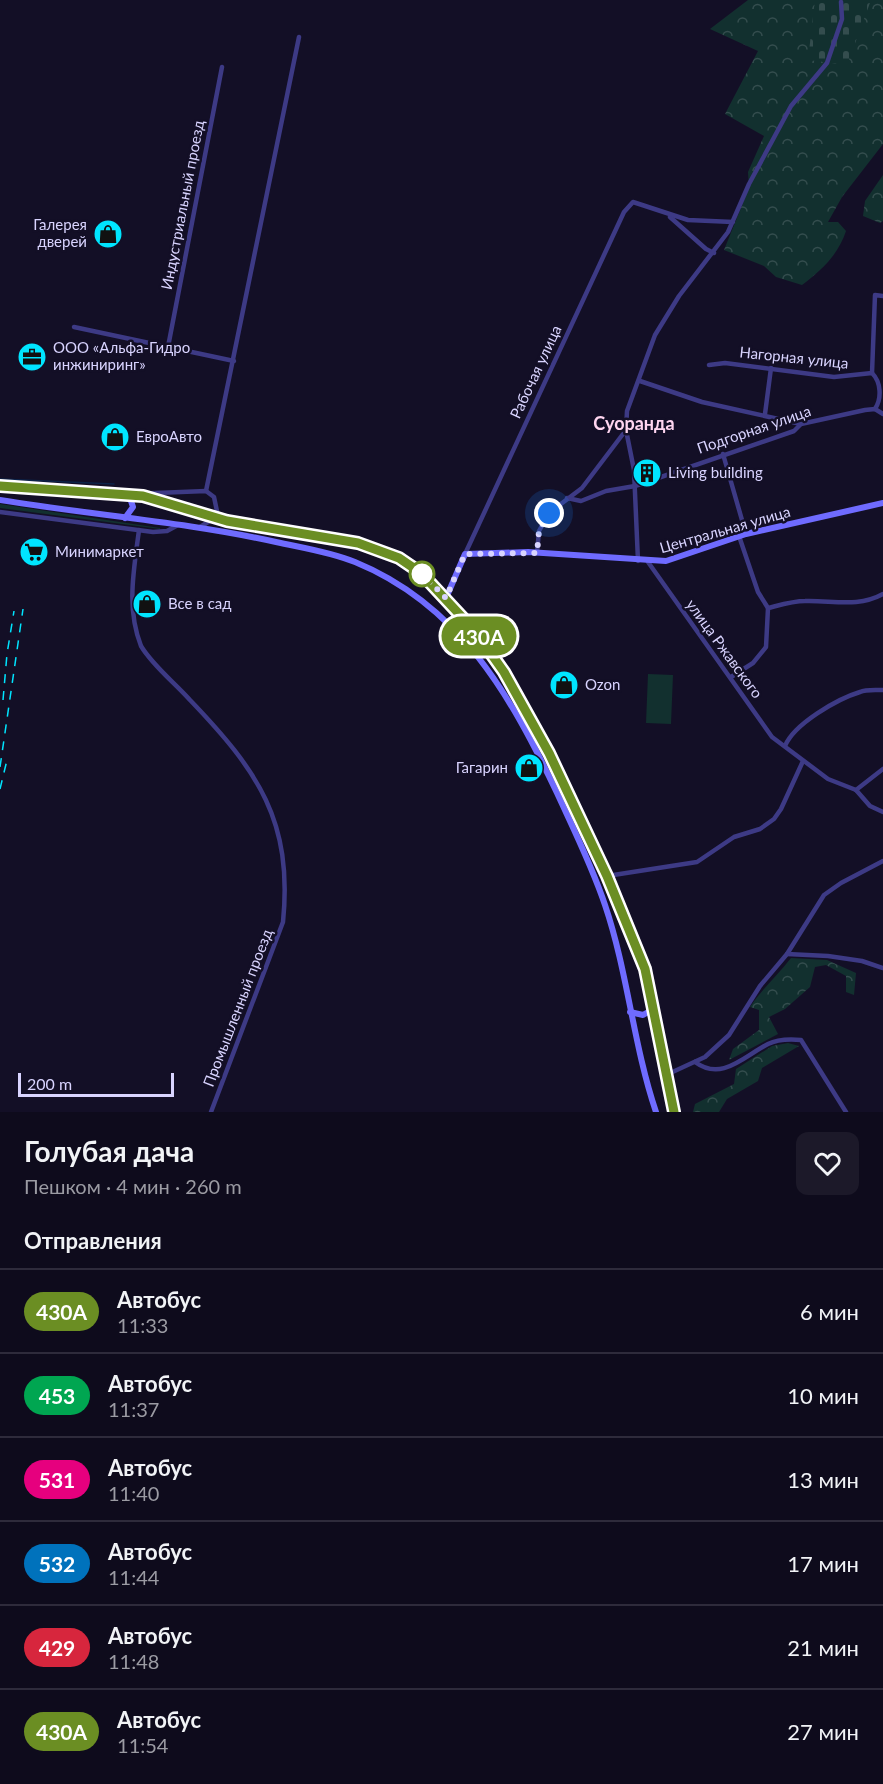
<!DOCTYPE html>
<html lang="ru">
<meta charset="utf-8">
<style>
:root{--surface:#0e0b1c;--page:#1c1929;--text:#f1f3f6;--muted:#9b9ba3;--line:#2e2b3b}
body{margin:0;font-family:Lato,sans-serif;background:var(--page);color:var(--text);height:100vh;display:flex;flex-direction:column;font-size:22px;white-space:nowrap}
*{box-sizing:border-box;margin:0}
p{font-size:20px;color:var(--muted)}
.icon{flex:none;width:33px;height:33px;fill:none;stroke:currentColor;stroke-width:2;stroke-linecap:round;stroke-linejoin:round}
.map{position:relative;height:1112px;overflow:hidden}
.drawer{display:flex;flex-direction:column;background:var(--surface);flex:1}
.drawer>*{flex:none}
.badge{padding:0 12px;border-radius:20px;font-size:21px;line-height:39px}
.scale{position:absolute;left:18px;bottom:15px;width:156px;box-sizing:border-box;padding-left:6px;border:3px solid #d9d4ff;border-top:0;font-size:16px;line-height:21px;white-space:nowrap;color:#d9d4ff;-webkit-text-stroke:4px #130f26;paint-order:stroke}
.you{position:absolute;width:30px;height:30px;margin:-15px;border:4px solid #fff;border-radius:50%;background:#1a73e8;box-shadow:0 0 0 9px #1a73e833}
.map>.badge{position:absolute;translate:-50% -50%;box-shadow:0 0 0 3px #fff}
h2{padding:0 24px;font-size:22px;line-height:54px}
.round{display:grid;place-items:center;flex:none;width:63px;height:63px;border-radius:12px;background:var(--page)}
.summary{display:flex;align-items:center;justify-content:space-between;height:102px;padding:0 24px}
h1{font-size:28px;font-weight:700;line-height:45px}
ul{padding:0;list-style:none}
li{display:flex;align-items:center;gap:18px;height:84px;padding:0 24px;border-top:2px solid var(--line)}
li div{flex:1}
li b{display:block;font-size:22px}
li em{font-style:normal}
li .badge{min-width:66px;font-weight:700;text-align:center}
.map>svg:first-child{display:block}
.green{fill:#12302f}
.forest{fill:url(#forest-crowns)}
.cemetery{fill:url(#cemetery-stones)}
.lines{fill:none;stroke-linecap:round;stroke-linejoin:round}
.stream{stroke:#0c2248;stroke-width:1.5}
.street{stroke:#3d3a85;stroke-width:4.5}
.secondary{stroke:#6f6bff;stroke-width:6}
.rail{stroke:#00e5ff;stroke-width:1.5;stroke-dasharray:9 8;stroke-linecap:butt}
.line-casing{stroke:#fff;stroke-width:14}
.line{stroke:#6b8e23;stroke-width:9}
.walk{stroke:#d9d4ff;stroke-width:6;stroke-dasharray:0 10.8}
.stop-dot{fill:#fff;stroke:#6b8e23;stroke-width:3}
.labels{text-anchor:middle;stroke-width:5;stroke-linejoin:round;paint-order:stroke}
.street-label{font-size:15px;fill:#d9d4ff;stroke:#130f26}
.poi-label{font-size:15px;fill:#d9d4ff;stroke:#130f26;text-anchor:start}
.quarter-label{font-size:18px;font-weight:bold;fill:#ffd6f0;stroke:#130f26}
</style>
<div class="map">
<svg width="883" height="1112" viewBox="0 0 883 1112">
<defs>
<pattern id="forest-crowns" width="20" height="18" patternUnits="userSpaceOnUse" patternTransform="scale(1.5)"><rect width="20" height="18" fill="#12302f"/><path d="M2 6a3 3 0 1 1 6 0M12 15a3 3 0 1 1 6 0" fill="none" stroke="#344d4e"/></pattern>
<pattern id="cemetery-stones" width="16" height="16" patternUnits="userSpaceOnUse" patternTransform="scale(1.5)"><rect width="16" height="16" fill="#12302f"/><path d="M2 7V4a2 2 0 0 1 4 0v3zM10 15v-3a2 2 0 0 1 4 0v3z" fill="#344d4e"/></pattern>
</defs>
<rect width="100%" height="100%" fill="#130f26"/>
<g class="green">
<path d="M0,504L160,528V529L0,508Z"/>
<path d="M648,674L673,675L671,724L646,723Z"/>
</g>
<g class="forest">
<path d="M748,0H883V144L842,197L828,222H838L846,231C838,255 822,270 802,285L776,277L764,266L724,250L749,188L748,172L764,136L725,114L758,51L710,29Z"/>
<path d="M883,175V221L880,223L863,216L865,201Z"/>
<path d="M791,958L827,960L856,973L854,995L846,992V976L826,965L815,967L810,987L785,1009L769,1017L778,1034L729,1060L733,1049L759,1030V1010L750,1007C763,988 777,976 791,958Z"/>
<path d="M788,1043L799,1046L762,1068L758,1081L727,1099L719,1112H693L695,1104L734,1084L736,1069L772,1046Z"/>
</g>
<path class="cemetery" d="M815,0H871L847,65L808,60Z"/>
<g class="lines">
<path class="stream" d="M0,479L114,484"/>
<g class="street">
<path d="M670,217L706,249L714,253"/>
<path d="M74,327L234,361"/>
<path d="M168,347L222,67"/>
<path d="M709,365L725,363L834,377L872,373C881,382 882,398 875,409"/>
<path d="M872,373L875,295L883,296"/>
<path d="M640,381L702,402L801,424"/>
<path d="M765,414L771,368"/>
<path d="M626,430L634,470L638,561"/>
<path d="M723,454L746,534"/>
<path d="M206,491L299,37"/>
<path d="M131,494L206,491L214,497L218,516L200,527"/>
<path d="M567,498L581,501L606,491L635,486L794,431L801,424L865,410L875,409L883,414"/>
<path d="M0,512L153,532L167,531L178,525"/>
<path d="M139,530C134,569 126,608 141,646C153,666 174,682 190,700C258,771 293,821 283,922L211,1112"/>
<path d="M537,553L539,531L549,513L582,488L626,430L627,411L655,335L679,296L728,232L749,184L791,106L827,63L842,19L841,2"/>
<path d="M465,554L624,212L633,202L688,220L733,222"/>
<path d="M648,562L772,737L828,779L856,790L870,806L883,812"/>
<path d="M768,608C780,605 793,601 805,601C832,600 858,608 883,594"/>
<path d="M731,677L753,663L766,647L768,608L758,592L739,536"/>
<path d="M785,746C794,724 837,699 860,692C866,689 876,690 883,690"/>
<path d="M856,790L883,769"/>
<path d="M607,876L697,862L734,837L760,829L774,819L781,809L803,761"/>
<path d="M787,954L828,956L862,961L883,968"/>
<path d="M695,1062C722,1082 744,1056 768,1044C778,1039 790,1039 801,1040L846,1112"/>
<path d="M666,1075L705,1057L729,1035L760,986L787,954L824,895L841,883L883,861"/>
</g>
<g class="secondary">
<path d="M0,486L143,497L227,521L358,543L399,558L421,573L475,631L504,672L549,753L607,876L645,969L674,1112"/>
<path d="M0,500C92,515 185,522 276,542C303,548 330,552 355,562C460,605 511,696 557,793C574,830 592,866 605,905C628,973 633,1044 656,1112"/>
<path d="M125,518L133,507L129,495"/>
<path d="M446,598L465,554L528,552L666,561L746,534L883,503"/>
<path d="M630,1012L643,1015L655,1008"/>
</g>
<g class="rail">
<path d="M3,700L7,654L14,611"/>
<path d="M0,767L23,609"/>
<path d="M0,789L7,760"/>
</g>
</g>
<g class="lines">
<g class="line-casing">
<path id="line" d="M0,486L143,496L227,521L358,543L399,558L421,573L475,631L504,672L549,753L607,876L645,969L674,1112"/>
</g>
<use href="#line" class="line"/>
<path class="walk" d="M422,574L446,598L465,554L537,553L539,531L549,513"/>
</g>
<defs>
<g id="shop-disc" transform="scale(1.5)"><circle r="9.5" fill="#00e5ff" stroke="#130f26"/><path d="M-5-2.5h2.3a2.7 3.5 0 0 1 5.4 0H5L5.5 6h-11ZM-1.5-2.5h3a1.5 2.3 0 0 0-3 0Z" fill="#111"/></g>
<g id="office-disc" transform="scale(1.5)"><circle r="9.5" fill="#00e5ff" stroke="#130f26"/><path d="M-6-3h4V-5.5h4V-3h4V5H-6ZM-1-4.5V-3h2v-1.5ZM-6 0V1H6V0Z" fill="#111"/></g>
<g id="building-disc" transform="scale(1.5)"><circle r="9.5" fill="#00e5ff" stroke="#130f26"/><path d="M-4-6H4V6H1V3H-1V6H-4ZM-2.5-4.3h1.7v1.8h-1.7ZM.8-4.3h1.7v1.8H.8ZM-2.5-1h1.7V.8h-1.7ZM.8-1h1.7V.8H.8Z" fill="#111"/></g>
<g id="supermarket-disc" transform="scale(1.5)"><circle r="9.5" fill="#00e5ff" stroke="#130f26"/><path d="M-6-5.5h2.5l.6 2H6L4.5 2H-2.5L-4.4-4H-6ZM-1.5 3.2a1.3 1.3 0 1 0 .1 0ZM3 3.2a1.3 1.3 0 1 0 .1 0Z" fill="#111"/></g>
</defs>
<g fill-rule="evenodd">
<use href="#shop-disc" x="108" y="234"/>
<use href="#office-disc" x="32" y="357"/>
<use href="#shop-disc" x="115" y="437"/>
<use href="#building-disc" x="647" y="473"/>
<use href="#supermarket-disc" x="34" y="552"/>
<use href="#shop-disc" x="147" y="604"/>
<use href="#shop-disc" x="564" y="685"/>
<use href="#shop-disc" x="529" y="768"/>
</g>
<circle class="stop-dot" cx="422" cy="574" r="12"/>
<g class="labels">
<g class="street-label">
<text transform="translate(183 205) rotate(-79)" y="5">Индустриальный проезд</text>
<text transform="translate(794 358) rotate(6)" y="5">Нагорная улица</text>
<text transform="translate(536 372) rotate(-65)" y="5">Рабочая улица</text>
<text transform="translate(754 430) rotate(-19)" y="5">Подгорная улица</text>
<text transform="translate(725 530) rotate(-16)" y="5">Центральная улица</text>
<text transform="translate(724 649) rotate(54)" y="5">улица Ржавского</text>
<text transform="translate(238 1008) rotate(-69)" y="5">Промышленный проезд</text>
</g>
<g class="poi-label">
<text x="87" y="230" text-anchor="end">Галерея<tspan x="87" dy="17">дверей</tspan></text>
<text x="53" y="353">ООО «Альфа-Гидро<tspan x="53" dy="17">инжиниринг»</tspan></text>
<text x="136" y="442">ЕвроАвто</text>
<text x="668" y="478">Living building</text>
<text x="55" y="557">Минимаркет</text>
<text x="168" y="609">Все в сад</text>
<text x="585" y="690">Ozon</text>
<text x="508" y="773" text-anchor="end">Гагарин</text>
</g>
<g class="quarter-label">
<text x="634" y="430">Суоранда</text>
</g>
</g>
</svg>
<div class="scale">200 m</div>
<div class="you" style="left:549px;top:513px"></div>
<b class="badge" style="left:479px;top:636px;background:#6b8e23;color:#fff">430А</b>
</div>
<section class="drawer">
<div class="summary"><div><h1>Голубая дача</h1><p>Пешком · 4 мин · 260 m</p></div><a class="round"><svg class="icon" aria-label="heart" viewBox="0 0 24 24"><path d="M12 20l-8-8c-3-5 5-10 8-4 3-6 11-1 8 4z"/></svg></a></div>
<h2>Отправления</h2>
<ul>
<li><span class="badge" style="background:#6b8e23;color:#fff">430А</span><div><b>Автобус</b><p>11:33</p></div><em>6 мин</em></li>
<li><span class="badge" style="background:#00a651;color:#fff">453</span><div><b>Автобус</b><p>11:37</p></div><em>10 мин</em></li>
<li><span class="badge" style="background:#e6007e;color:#fff">531</span><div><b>Автобус</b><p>11:40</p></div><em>13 мин</em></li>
<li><span class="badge" style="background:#0072bc;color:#fff">532</span><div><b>Автобус</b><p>11:44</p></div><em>17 мин</em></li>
<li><span class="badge" style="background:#d7263d;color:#fff">429</span><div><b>Автобус</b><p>11:48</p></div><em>21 мин</em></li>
<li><span class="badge" style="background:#6b8e23;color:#fff">430А</span><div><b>Автобус</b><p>11:54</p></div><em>27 мин</em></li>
</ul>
</section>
